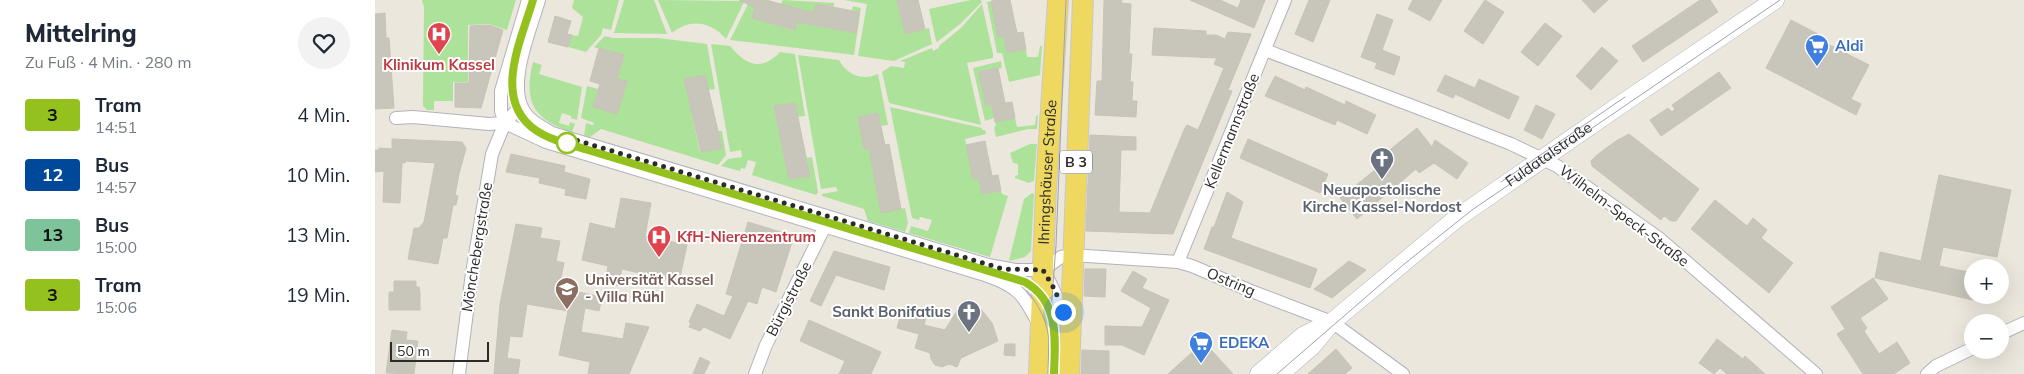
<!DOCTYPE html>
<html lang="de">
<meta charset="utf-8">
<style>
:root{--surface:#fff;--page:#f2f2f3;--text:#1f2937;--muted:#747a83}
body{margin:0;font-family:Mulish,sans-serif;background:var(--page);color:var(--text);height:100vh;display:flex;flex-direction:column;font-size:19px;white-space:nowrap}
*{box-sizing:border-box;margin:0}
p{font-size:16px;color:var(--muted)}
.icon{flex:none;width:28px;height:28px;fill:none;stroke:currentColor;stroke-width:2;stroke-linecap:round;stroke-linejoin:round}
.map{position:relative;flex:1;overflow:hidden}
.drawer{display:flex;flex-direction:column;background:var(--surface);width:375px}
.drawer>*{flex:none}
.badge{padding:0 10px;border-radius:4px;font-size:18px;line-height:32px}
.tools{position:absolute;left:1589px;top:259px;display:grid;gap:10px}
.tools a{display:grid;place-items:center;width:45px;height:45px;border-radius:50%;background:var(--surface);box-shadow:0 5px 20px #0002;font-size:25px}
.scale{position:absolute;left:15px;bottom:12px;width:99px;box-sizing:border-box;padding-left:5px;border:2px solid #2b2b2b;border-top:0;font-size:14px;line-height:18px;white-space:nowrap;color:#2b2b2b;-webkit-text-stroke:4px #fff;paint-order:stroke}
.you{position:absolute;width:25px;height:25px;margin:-12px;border:4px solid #fff;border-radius:50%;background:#1a73e8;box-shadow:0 0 0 8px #1a73e833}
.map>.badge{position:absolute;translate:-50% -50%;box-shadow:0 0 0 2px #fff}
.round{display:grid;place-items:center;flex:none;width:52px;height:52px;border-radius:26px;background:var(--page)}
.overview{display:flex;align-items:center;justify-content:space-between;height:85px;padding:0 25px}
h1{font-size:24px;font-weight:800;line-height:38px}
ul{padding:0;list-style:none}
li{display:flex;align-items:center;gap:15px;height:60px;padding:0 25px}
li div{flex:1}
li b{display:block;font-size:19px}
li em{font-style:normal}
li .badge{min-width:55px;font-weight:700;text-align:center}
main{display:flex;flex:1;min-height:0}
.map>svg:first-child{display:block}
.green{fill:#ade29a}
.building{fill:#c8c5bb;stroke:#c8c3b7}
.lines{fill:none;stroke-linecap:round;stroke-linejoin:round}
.minor-casing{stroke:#b1b2be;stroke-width:14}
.secondary-casing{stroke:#b1b2be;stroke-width:19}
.primary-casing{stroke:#c8c8c8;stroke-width:22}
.minor{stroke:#fff;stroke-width:12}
.secondary{stroke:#fff;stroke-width:18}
.primary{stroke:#efd860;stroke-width:20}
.tram{stroke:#a0a1b5;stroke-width:1}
.line-casing{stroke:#fff;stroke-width:11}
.line{stroke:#95c11f;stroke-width:8}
.walk{stroke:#2b2b2b;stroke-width:5;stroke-dasharray:0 9}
.stop-dot{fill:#fff;stroke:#95c11f;stroke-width:2.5}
.labels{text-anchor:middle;stroke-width:4;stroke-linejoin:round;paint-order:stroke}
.shield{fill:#fff;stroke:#6b6b6b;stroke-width:1}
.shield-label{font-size:14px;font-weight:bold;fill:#2b2b2b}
.shop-label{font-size:15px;font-weight:bold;fill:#366cbe;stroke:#fff;text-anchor:start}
.health-label{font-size:15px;font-weight:bold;fill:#be3a42;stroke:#fff}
.street-label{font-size:15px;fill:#2b2b2b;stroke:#fff}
.worship-label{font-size:15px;font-weight:bold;fill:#5b616d;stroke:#fff}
.education-label{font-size:15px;font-weight:bold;fill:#785e54;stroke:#fff;text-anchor:start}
</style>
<main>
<section class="drawer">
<div class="overview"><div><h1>Mittelring</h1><p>Zu Fuß · 4 Min. · 280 m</p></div><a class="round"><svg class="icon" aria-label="heart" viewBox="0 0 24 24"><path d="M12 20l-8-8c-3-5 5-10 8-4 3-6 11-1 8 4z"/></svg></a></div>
<ul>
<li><span class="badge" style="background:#95c11f;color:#111">3</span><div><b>Tram</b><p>14:51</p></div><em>4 Min.</em></li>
<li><span class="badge" style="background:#00489a;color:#fff">12</span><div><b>Bus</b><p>14:57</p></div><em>10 Min.</em></li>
<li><span class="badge" style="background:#7ec39a;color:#111">13</span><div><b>Bus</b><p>15:00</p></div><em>13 Min.</em></li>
<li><span class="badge" style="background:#95c11f;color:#111">3</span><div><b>Tram</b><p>15:06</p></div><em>19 Min.</em></li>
</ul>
</section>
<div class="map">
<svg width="1649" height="374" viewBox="0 0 1649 374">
<rect width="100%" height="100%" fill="#ece7dd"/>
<g class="green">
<path d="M47,0H141L132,30L114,24L93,25V82H78V101H59V110H52L48,106V101L49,7Z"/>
<path d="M199,0H244L236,30L228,28L226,35L211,52L193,47L197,35L203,36L208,17L197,8Z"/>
<path d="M249,0H279L292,34L239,33Z"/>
<path d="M283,0L366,1L370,0L351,39C336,21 315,18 297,33Z"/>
<path d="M375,0H382L377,18L419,30L406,4L408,0L459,3V7L441,4L437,25L480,33L484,12L477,10L478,6L486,8L479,55L355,40Z"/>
<path d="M469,0H522L530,34L554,28L557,44L519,61L483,56L492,4Z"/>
<path d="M596,0H606L607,2L585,24L562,42L561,41L554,9Z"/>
<path d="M616,1L629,36L632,53L651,49L652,57H663L665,46H667L665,75L634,82L627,53H622L612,2Z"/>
<path d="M607,4L618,54V58L592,63L606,125L514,103L507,72L516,66L529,68L530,62L525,61L557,48L558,51L564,48V46L587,27Z"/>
<path d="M230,36L238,38H283L332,44L340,89L333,90L309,79L325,152L346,148L343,131H347L351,155L343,165L226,129L215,137L209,136L211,123L218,125L219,123L206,118L212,86L223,89L218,107L242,114L252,82L242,79L249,56L219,47Z"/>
<path d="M336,44L355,46C371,65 386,72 405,52L420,54L430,116L422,117L420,103L399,107L414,179L435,176L432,158L437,157L443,192L441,195L377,175L381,162L373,160L370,169L366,168L365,171L346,166L353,159L367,157L366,150L355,152Z"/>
<path d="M423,55L464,60C472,75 487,81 503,74L513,125L506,126L503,113L483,117L489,149L494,148L506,212L530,208L533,223L530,232L493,221L489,209L447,196V194L463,191L461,187L446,189Z"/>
<path d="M626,61L627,68L605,72L611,106L617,105L619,118L610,121L598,68Z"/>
<path d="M158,62L167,65L164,74L207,87L202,120L196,118V116L187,113L184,123L194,126L195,122L200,124L197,132C159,120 148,102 158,62Z"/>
<path d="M515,107L607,128V130H610L611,134L590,139L598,179L604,178L607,194L626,191L627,194L633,196L615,257L534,233L536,226L553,231L557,220L545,217L544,220L537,218Z"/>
<path d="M663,115L662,129H653L621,137L619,127L621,126L620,122L640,118L642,127L660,125L661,116Z"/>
<path d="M655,144H662L659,181L654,183L640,178V176L643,175V164L638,163L635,153Z"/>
<path d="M657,193L659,194L656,251L650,257L634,261L649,199Z"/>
</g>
<g class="building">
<path d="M364,0H391L439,13L441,4L484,12L481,33L422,22L420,30L377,18L380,8Z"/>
<path d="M522,0H543L550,29L530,34Z"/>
<path d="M624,0H635L642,33L648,32L651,49L632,53L629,36L623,37L616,1Z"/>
<path d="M729,0H747L746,3L756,4L754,54H757L755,82H758L757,101H762L761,117L720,115L722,81H727Z"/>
<path d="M815,0H845L863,8L866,0H890L879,28Z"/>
<path d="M934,0H955L938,42L920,34Z"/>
<path d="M1038,0H1067L1055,21L1033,9Z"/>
<path d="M1110,0L1129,12L1108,44L1089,31Z"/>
<path d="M1207,0H1233L1219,13Z"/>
<path d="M1325,0H1335L1343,12L1268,62L1257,46Z"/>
<path d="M10,13L11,38H14L19,108L0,109V14Z"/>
<path d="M1002,14L1018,20L1007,50L1025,57L1019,75L1000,68L1002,63L986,57Z"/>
<path d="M180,16L196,21L192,34L197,35L193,47L173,42Z"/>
<path d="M1416,20L1443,34L1441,38L1494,65L1476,99L1486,104L1481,115L1391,68Z"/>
<path d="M1170,23L1187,36L1163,66L1146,52Z"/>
<path d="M114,25L128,30L106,108L80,107V83H94L95,26Z"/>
<path d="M779,28L831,31V35H841L850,39L853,32L876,34L853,90L857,91L798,234L711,231L715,135L761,137V150H746L744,212L775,213L809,130L812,125L823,130L849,68L839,64L842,58L777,55Z"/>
<path d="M1227,47L1243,61L1216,90L1201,76Z"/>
<path d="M224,48L249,55L242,79L252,81L242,114L218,107L225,84L215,81Z"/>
<path d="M623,68L630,103L637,102L640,118L620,122L617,105L611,106L604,72Z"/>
<path d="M1344,72L1356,88L1286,136L1275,120L1293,108L1297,112L1300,109L1297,105Z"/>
<path d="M330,75L347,148L326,152L309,79Z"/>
<path d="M1070,75L1100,88L1104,79L1144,97L1134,119L1080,94L1078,98L1062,91Z"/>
<path d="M900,76L930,90L931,87L970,105L971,101L1001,115L992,134L962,120L960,125L890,96Z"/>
<path d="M420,103L435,176L414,179L399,106Z"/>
<path d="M1161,105L1180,114L1167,139L1149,130Z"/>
<path d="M503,113L510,145L514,144L526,209L506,213L494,148L489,149L483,117Z"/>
<path d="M1042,128L1057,147L1060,140L1093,163L1082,179L1059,163L1044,173L1041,169L982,219L965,198L1005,166L1001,161Z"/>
<path d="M1254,134L1324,189L1301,221H1296L1289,216L1286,220L1217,166L1216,161L1222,155L1241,141Z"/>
<path d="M17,139L87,142L91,148L84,174L80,195L83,196L81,205H78L72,238H68L63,264L33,259L39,228H44L49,222L60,163L31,161L30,163H27L25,203L8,202L9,171L0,172V150H4V148L17,149Z"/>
<path d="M873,139L953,174L945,193L865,158Z"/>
<path d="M610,141L617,176L623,175L626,191L607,194L604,178L598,179L591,145Z"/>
<path d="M136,154L190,166L189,172L215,179L211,199L190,195L191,189L164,183L165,178L131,172Z"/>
<path d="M1564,175L1636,190L1622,257L1568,247L1564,266L1598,273V300L1500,278L1505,252L1546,261Z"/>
<path d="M852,192L868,202L856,238L942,269L935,288L829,249L837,227H839Z"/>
<path d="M246,198L276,203L270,236L312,245L304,282L247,269L243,286L230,283L233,266L207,260L215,223L240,229Z"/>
<path d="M1340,200L1372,226L1378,218L1392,230L1386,238L1418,263L1394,293L1316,229Z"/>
<path d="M373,222L419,236L401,292L387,287L382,304L373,301L355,339L329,327L325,331L314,327L316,323L314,322L322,304L349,316L358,296L351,294Z"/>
<path d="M141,224L167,228L165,238L185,241L181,261L189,263L184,288L227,297L224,311L210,308L206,332L248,339L251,323L274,327L254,374H213L215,362L184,355L193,311L152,304L147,337L135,336L132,358L145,360L143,374H119L125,304Z"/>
<path d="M459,251L515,267L509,290L461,275L446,306L435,301Z"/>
<path d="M974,261L991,270L957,298L939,289Z"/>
<path d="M710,269H731L730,297L709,296Z"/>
<path d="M758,271L772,279L767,288L794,300L769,355L747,345H730V326L767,327L776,308L746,291Z"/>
<path d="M1498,278L1513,299L1485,318L1492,328L1489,331L1504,354L1522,342L1535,363L1519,374H1488L1462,334L1470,329L1456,307Z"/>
<path d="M19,281H41V287H44L45,293V310H14V292H19Z"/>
<path d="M588,301L605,308L617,323L623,341L586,358L582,367L574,364L567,367L560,365L556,359L555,353L540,348L544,334L522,328L527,310L551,317L549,325L570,330Z"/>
<path d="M434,320L506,352L496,374H464L470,361L425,341Z"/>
<path d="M17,330L32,332L31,340L43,341L39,374L11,373Z"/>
<path d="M1342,339L1368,359L1370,356L1390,374H1352L1345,368L1339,374L1324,363Z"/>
<path d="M829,342L858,374H793L823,347Z"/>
<path d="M630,344H640V356L629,355Z"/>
<path d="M961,349L977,368L970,374H933Z"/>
<path d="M707,350L734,351V374H706Z"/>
<path d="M325,357L335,362L329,374H318Z"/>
</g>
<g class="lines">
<g class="minor-casing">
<g id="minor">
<path d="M164,0C156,28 135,77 146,105C151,119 165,126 177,133L613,265L640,270H668C679,287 684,306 695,324"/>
<path d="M890,50L1064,116L1136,144L1182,166L1285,239L1441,374"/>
<path d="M21,118L38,117L114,124L130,123L171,142L610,275C643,286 649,295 664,325"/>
<path d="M130,123L126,111V91L153,0"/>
<path d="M803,262L910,0"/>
<path d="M668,270L686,257L697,255L803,262L817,266L876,291L957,322L1028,374"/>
<path d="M1625,334L1649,323"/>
<path d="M84,374L97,273L117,154L130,123L146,106"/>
<path d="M380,374L391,345L450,226"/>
<path d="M1552,374L1561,366L1598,348"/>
</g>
</g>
<g class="secondary-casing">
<g id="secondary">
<path d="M884,374L928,336L952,324"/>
<path id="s1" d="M905,374L937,346L957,322L1082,218L1248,103L1400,0"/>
</g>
</g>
<g class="primary-casing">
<g id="primary">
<path id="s2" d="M664,374L671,187L683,0"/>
<path d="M694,374L708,0"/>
</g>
</g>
<use href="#minor" class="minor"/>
<use href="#secondary" class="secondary"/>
<use href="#primary" class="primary"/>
<g class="tram">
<path d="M158,0C146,41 116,101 162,131C177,141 197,145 213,150L644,280C673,293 680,316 680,345"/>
<path d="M1126,182L1250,97"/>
<path d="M652,291C664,305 672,321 674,340"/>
<path d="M676,312L681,245L691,0"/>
<path d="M673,374L674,334"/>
<path d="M902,374L1028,265L1097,210L1405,0"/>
</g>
</g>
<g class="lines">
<g class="line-casing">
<path id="line" d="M158,0C146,41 116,101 162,131C177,141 197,145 213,150L650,282C685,302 680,340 679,374"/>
</g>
<use href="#line" class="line"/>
<path class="walk" d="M192,143L191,137L628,269L668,270L680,290L688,312"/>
</g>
<defs>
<g id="hospital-pin" transform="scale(1.25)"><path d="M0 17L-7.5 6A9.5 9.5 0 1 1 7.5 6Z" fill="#e0444e" stroke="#fff"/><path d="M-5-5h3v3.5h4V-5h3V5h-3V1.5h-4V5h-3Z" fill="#fff"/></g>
<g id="supermarket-pin" transform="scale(1.25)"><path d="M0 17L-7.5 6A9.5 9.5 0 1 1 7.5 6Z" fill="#3f7fe0" stroke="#fff"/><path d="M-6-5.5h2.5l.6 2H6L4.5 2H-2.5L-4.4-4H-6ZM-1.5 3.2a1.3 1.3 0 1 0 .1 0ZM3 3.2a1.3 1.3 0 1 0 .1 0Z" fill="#fff"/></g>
<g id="church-pin" transform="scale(1.25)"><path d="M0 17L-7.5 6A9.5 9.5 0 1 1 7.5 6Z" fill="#6b7280" stroke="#fff"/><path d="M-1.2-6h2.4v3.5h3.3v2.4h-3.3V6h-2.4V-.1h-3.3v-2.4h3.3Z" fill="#fff"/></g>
<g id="university-pin" transform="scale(1.25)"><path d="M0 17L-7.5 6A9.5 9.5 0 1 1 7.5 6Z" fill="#8d6e63" stroke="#fff"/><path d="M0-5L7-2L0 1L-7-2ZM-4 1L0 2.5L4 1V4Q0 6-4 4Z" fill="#fff"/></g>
</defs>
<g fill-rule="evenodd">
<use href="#hospital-pin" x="64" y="34"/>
<use href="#supermarket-pin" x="1442" y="46"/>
<use href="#church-pin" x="1007" y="159"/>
<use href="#hospital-pin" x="284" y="237"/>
<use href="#university-pin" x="192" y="289"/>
<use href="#church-pin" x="594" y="312"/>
<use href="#supermarket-pin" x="826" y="343"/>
</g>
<circle class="stop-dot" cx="192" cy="143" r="10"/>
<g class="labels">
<rect class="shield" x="685" y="150.5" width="32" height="23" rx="4"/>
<g class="shield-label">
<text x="701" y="167">B 3</text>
</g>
<g class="shop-label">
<text x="1460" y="51">Aldi</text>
<text x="844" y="348">EDEKA</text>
</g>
<g class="health-label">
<text x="64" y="70">Klinikum Kassel</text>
<text x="302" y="242" text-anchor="start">KfH-Nierenzentrum</text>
</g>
<g class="street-label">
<text transform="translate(857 131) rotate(-68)" y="5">Kellermannstraße</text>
<text dy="5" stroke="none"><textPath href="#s1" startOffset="348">Fuldatalstraße</textPath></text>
<text dy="5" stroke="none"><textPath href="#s2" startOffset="202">Ihringshäuser Straße</textPath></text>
<text transform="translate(1249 216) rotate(37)" y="5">Wilhelm-Speck-Straße</text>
<text transform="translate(102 247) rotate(-81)" y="5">Mönchebergstraße</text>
<text transform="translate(856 282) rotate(23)" y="5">Ostring</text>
<text transform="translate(414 299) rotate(-63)" y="5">Bürgistraße</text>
</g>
<g class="worship-label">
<text x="1007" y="195">Neuapostolische<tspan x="1007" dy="17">Kirche Kassel-Nordost</tspan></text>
<text x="576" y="317" text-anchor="end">Sankt Bonifatius</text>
</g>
<g class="education-label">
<text x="210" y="285">Universität Kassel<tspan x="210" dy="17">- Villa Rühl</tspan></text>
</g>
</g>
</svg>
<div class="tools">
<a>+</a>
<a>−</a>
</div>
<div class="scale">50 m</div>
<div class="you" style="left:688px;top:312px"></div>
</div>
</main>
